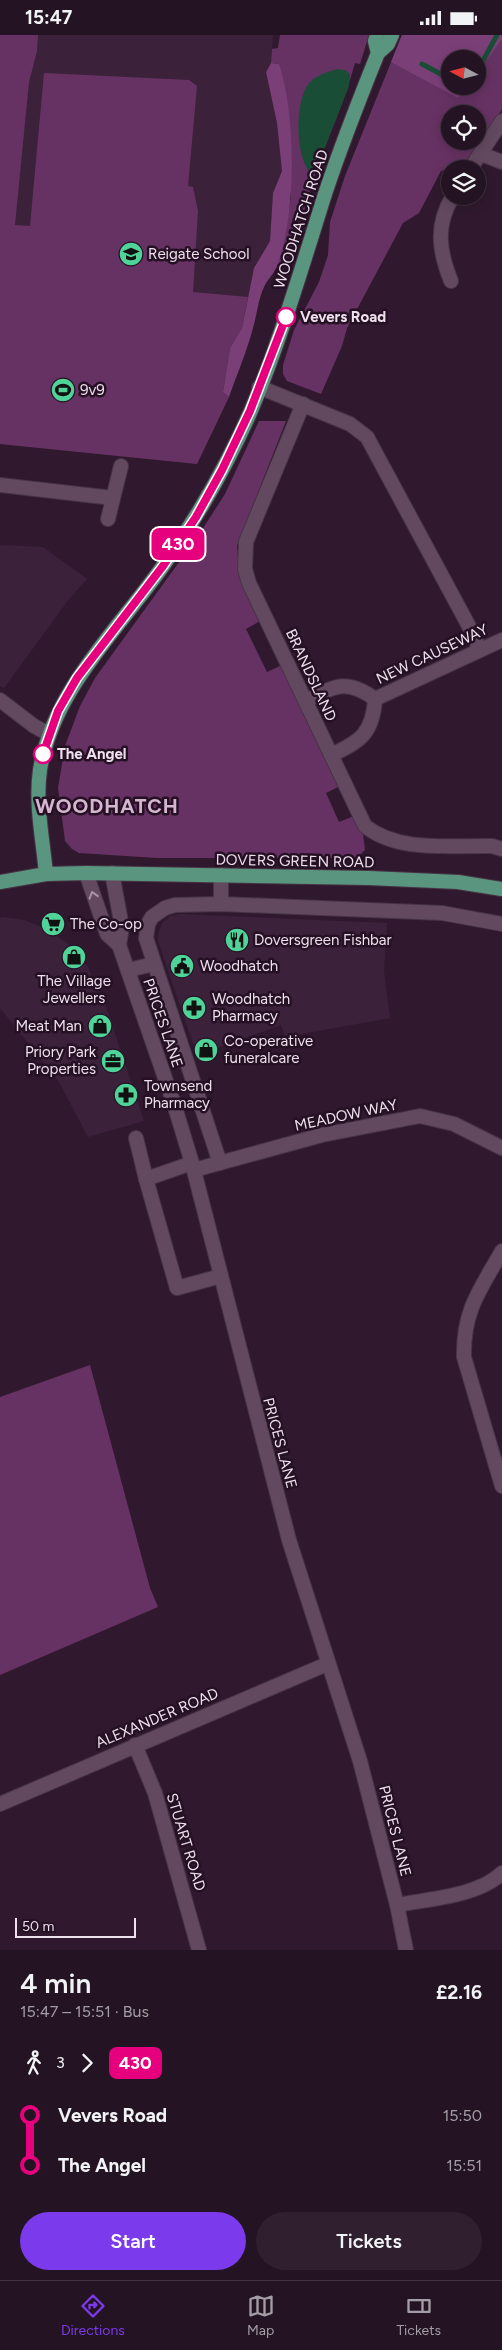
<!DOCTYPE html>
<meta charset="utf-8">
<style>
:root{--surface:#241322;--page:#30202f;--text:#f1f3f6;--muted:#a39ea5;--line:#413240;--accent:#7c3aed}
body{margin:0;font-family:Figtree,sans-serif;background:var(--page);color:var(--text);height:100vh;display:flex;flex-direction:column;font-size:19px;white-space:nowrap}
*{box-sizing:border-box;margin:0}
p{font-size:16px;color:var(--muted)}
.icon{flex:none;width:28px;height:28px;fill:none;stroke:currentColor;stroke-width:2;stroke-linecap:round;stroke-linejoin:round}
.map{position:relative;height:1915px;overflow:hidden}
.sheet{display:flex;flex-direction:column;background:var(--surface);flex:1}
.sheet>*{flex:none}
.badge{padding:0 10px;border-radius:8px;font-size:18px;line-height:32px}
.needle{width:32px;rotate:277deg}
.fabs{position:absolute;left:441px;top:15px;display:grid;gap:10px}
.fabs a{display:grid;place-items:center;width:45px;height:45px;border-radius:50%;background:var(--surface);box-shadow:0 2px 12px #0003,0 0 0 1px var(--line);font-size:25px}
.scale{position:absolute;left:15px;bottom:12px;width:121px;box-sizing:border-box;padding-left:5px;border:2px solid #efe0ee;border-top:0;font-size:14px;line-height:18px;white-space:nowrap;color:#efe0ee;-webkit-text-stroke:4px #251024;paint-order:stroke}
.map>.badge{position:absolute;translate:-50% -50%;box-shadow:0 0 0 2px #fff}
.legs{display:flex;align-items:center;gap:8px;height:55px;padding:0 20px;font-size:16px}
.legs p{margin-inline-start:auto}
.headline{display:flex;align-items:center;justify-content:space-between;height:85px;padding:0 20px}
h1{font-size:28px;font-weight:600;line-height:38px}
.cta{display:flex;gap:10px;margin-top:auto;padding:10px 20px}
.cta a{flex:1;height:58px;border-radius:30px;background:var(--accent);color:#fff;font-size:20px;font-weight:600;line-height:58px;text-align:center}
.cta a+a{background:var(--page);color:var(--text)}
ul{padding:0 20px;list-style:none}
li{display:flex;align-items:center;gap:18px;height:50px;font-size:19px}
li i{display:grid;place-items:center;width:8px;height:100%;margin:0 6px;background:currentColor}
li i::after{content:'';width:12px;height:12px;margin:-6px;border:4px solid;border-radius:50%;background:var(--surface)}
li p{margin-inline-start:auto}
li:first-child i{background:linear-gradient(#0000 50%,currentColor 0)}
li:last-child i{background:linear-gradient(currentColor 50%,#0000 0)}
.status{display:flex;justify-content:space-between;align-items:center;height:35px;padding:0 25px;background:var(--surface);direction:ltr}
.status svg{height:14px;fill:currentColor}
.dock{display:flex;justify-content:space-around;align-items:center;height:70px;border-top:1px solid var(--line);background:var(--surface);font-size:14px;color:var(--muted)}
.dock a{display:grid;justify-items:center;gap:2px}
.dock .selected{color:var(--accent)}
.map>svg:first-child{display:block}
.built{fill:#3c213b}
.green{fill:#663263;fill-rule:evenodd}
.forest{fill:#7b3f78}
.water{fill:#194d35}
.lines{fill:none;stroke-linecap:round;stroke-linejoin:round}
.stream{stroke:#194d35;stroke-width:5}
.minor-casing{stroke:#473446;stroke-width:16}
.tertiary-casing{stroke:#473446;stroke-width:16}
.primary-casing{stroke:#473446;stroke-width:16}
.minor{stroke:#634960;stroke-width:14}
.tertiary{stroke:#634960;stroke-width:14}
.primary{stroke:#5a967f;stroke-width:14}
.oneway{stroke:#a994a7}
.line-1-casing{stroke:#fff;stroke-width:11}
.line-1{stroke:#e6007e;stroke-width:8}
.stop-1-dot{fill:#fff;stroke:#e6007e;stroke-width:2.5}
.labels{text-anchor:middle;stroke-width:5;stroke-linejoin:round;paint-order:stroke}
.street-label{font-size:15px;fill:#efe0ee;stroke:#251024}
.poi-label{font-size:15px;fill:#efe0ee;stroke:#251024;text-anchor:start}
.stop-label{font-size:15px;font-weight:bold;fill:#efe0ee;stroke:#251024;text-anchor:start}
.district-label{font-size:20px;font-weight:bold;letter-spacing:1px;fill:#d4b6d1;stroke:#251024}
</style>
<div class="status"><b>15:47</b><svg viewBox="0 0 49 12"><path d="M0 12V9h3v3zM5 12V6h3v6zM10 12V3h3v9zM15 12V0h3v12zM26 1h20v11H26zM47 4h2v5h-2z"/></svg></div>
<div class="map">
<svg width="502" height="1915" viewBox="0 0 502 1915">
<rect width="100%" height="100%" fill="#30192e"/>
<g class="built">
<path d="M0,0H273L271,28L266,37L277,88L282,136L273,158L270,206L254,233L242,293L223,357L229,362L197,429L0,409Z"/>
<path d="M0,510L43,512L87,544L69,564L4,653L0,651Z"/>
<path d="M179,879L387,888L384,936L390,983L285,1002L281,990L197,1020L158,906L159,896L163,887L170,881Z"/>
<path d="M4,882L24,885L49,895L68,909L88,932L105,969L144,1086L88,1102L58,1045L0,973V883Z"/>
</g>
<g class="green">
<path d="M0,0H38L37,16L29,47L15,190L30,191L44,38L189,45L197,51L188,151L193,152L198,176L193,257L248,262L242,293L230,313L223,357L229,362L197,429L0,409Z"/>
<path d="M280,0H369L360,29L355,28C345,65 329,100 316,136C305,169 299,204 281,233H275L285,200L291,162L279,29L271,28L272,14L278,13Z"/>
<path d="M402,0H502V74L471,128L441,136L419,178L403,188L347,293L342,311L321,359L287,346L283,339V330L294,295L319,247L328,220L330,187L345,141ZM450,24H478V51H450ZM450,79H478V106H450Z"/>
<path d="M259,386H286L237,511L239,534L262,585L246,594L267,637L282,630L340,751L326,758L339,787L354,781L363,799L365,815L357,823H157L79,818L72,814L65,806L58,753L65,711L80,671L95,643L198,501L225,459Z"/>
<path d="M90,1330L150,1553L158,1572L0,1640V1362Z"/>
</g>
<g class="forest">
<path d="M402,0H502V4L478,37V24H450V51H467L458,63L391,27Z"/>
<path d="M271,28L279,29C296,79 297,183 276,233C273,240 267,245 264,252C258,265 257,280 253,293C247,316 237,339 229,362L223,357L230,313L242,293L254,233L270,206L273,158L282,136L277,88L266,37Z"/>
</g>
<path class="water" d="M337,34L345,35L350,39L349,51L315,138H311C295,123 295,69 307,51C313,41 327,37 337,34Z"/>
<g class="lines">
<g class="stream">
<path d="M422,29L450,44"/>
<path d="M478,35L497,0"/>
<path d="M465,51H468"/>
</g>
<g class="minor-casing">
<g id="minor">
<path d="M481,119L502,127"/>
<path d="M470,134L502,86"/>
<path d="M451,246C439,216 435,190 453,161"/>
<path d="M259,352L350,389L367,402L471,595L480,615"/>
<path d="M303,369L246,507L245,534L249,548L365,791C399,818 450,810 492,811L502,814"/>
<path d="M0,450L113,463"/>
<path d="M108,484L121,431"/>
<path d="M375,664L502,605"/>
<path d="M0,665L34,691L49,699"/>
<path d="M306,666C335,651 346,643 375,664C373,698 360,707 331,720"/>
<path d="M221,869V840"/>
<path d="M128,935L154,929"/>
<path d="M136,1103L146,1144"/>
<path d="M192,1128L146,1144L177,1253L221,1241"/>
<path d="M220,1128L146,903L148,889L152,882L165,873L175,870L221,869L442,878L502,889"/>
<path d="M194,1135L322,1100L420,1081L454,1089L502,1113"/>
<path d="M502,1216C480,1255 463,1275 464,1322L502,1451"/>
<path d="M135,1710L155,1758L199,1915"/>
<path d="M0,1769L327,1629"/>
<path d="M397,1870C428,1864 479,1861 502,1838"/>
</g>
</g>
<g class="tertiary-casing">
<g id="tertiary">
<path d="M86,838L107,899L119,910L174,1069L192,1128L289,1505L360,1726L397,1870L406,1915"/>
<path d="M112,838L122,892L119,910"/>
</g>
</g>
<g class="primary-casing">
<g id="primary">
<path d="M377,0L375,6L378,18"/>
<path d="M46,839C43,805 35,769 40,735C53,655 117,596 163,531C197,483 226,432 250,378C280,307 302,232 325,159C341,111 359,65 378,18L388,9L392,0"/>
<path d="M0,847L46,839L86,838L369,843L458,847L502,854"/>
</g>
</g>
<use href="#minor" class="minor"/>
<use href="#tertiary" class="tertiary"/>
<use href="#primary" class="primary"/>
</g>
<defs><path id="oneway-chevron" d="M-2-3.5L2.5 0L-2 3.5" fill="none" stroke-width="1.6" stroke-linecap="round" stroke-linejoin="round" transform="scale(1.25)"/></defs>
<use class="oneway" href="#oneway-chevron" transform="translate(93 860) rotate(-107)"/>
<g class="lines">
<g class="line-1-casing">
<path id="line-1" d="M43,719L58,676L77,643L163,531L196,482L222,435L250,376L286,282"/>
</g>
<use href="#line-1" class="line-1"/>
</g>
<defs>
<g id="school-disc" transform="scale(1.25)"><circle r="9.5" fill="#50d398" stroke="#251024"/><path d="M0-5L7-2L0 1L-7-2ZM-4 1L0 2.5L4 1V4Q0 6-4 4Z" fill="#111"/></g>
<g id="stadium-disc" transform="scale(1.25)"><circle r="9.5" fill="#50d398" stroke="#251024"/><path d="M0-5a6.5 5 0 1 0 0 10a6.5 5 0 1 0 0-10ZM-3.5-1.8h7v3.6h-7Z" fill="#111"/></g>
<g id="supermarket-disc" transform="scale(1.25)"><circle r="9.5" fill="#50d398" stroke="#251024"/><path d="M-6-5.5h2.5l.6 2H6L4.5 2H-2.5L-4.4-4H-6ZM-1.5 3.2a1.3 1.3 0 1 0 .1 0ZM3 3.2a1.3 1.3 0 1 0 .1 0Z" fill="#111"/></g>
<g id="restaurant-disc" transform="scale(1.25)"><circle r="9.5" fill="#50d398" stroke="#251024"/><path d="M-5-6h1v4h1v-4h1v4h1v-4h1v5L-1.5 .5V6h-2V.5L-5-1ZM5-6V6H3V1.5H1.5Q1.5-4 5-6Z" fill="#111"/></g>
<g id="shop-disc" transform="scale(1.25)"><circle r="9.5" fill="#50d398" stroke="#251024"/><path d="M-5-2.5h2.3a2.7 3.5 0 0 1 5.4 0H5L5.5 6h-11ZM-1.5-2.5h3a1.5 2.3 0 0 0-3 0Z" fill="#111"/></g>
<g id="civic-disc" transform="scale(1.25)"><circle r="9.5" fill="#50d398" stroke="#251024"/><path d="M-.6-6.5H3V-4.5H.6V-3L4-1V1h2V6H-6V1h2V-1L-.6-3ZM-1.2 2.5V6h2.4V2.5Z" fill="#111"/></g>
<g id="pharmacy-disc" transform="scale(1.25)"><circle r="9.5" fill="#50d398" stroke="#251024"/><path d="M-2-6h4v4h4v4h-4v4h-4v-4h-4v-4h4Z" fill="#111"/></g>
<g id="office-disc" transform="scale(1.25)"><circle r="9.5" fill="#50d398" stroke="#251024"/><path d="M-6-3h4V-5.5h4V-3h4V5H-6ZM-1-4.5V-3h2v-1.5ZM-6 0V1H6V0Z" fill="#111"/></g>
</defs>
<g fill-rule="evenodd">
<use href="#school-disc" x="131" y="219"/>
<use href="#stadium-disc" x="63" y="355"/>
<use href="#supermarket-disc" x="53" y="889"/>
<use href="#restaurant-disc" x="237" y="905"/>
<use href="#shop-disc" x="74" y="922"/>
<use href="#civic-disc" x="182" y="931"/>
<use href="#pharmacy-disc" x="194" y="973"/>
<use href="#shop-disc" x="100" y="991"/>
<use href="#shop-disc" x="206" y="1015"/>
<use href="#office-disc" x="113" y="1026"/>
<use href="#pharmacy-disc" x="126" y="1060"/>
</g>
<g class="stop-1-dot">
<circle cx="286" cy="282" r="9"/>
<circle cx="43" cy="719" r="9"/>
</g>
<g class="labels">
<g class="street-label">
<text transform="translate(301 184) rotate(-72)" y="5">WOODHATCH ROAD</text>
<text transform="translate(432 619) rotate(-25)" y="5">NEW CAUSEWAY</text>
<text transform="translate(311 640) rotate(65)" y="5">BRANDSLAND</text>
<text transform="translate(295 826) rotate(1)" y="5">DOVERS GREEN ROAD</text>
<text transform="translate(163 988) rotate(71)" y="5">PRICES LANE</text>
<text transform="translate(346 1080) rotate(-12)" y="5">MEADOW WAY</text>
<text transform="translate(280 1408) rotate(75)" y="5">PRICES LANE</text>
<text transform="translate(157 1683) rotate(-23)" y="5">ALEXANDER ROAD</text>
<text transform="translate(395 1796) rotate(76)" y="5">PRICES LANE</text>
<text transform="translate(186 1807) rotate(73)" y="5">STUART ROAD</text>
</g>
<g class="poi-label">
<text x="148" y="224">Reigate School</text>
<text x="80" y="360">9v9</text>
<text x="70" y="894">The Co-op</text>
<text x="254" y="910">Doversgreen Fishbar</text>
<text x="200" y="936">Woodhatch</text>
<text x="74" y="951" text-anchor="middle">The Village<tspan x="74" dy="17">Jewellers</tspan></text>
<text x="212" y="969">Woodhatch<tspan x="212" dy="17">Pharmacy</tspan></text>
<text x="82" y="996" text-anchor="end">Meat Man</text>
<text x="224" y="1011">Co-operative<tspan x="224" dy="17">funeralcare</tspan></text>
<text x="96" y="1022" text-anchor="end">Priory Park<tspan x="96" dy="17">Properties</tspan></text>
<text x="144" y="1056">Townsend<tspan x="144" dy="17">Pharmacy</tspan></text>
</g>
<g class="stop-label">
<text x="300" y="287">Vevers Road</text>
<text x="57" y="724">The Angel</text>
</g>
<g class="district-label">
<text x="107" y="778">WOODHATCH</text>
</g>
</g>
</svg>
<div class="fabs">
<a><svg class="needle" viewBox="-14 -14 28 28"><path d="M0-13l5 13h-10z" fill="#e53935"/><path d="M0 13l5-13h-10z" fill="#a39ea5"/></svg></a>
<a><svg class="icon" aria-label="locate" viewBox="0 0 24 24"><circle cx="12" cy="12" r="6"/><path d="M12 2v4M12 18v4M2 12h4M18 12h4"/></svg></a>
<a><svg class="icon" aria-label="layers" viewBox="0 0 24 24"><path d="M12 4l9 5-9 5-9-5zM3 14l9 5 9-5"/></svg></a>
</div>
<div class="scale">50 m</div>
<b class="badge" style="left:178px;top:509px;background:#e6007e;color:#fff">430</b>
</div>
<section class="sheet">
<div class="headline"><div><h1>4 min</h1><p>15:47 – 15:51 · Bus</p></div><b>£2.16</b></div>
<div class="legs"><svg class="icon" aria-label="walk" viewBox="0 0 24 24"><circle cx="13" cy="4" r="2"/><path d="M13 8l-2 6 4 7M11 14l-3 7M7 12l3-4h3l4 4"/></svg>3<svg class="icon" aria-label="forward" viewBox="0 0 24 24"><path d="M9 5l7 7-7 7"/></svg><b class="badge" style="background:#e6007e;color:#fff">430</b></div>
<ul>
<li><i style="color:#e6007e"></i><b>Vevers Road</b><p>15:50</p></li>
<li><i style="color:#e6007e"></i><b>The Angel</b><p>15:51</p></li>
</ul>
<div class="cta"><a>Start</a><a>Tickets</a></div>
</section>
<nav class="dock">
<a class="selected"><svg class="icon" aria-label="directions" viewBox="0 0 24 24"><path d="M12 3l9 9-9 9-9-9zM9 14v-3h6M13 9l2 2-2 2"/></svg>Directions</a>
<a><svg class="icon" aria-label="map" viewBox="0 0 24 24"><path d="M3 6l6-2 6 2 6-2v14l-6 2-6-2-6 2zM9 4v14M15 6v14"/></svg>Map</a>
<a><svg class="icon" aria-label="tickets" viewBox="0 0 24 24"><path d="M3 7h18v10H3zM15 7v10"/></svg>Tickets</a>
</nav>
